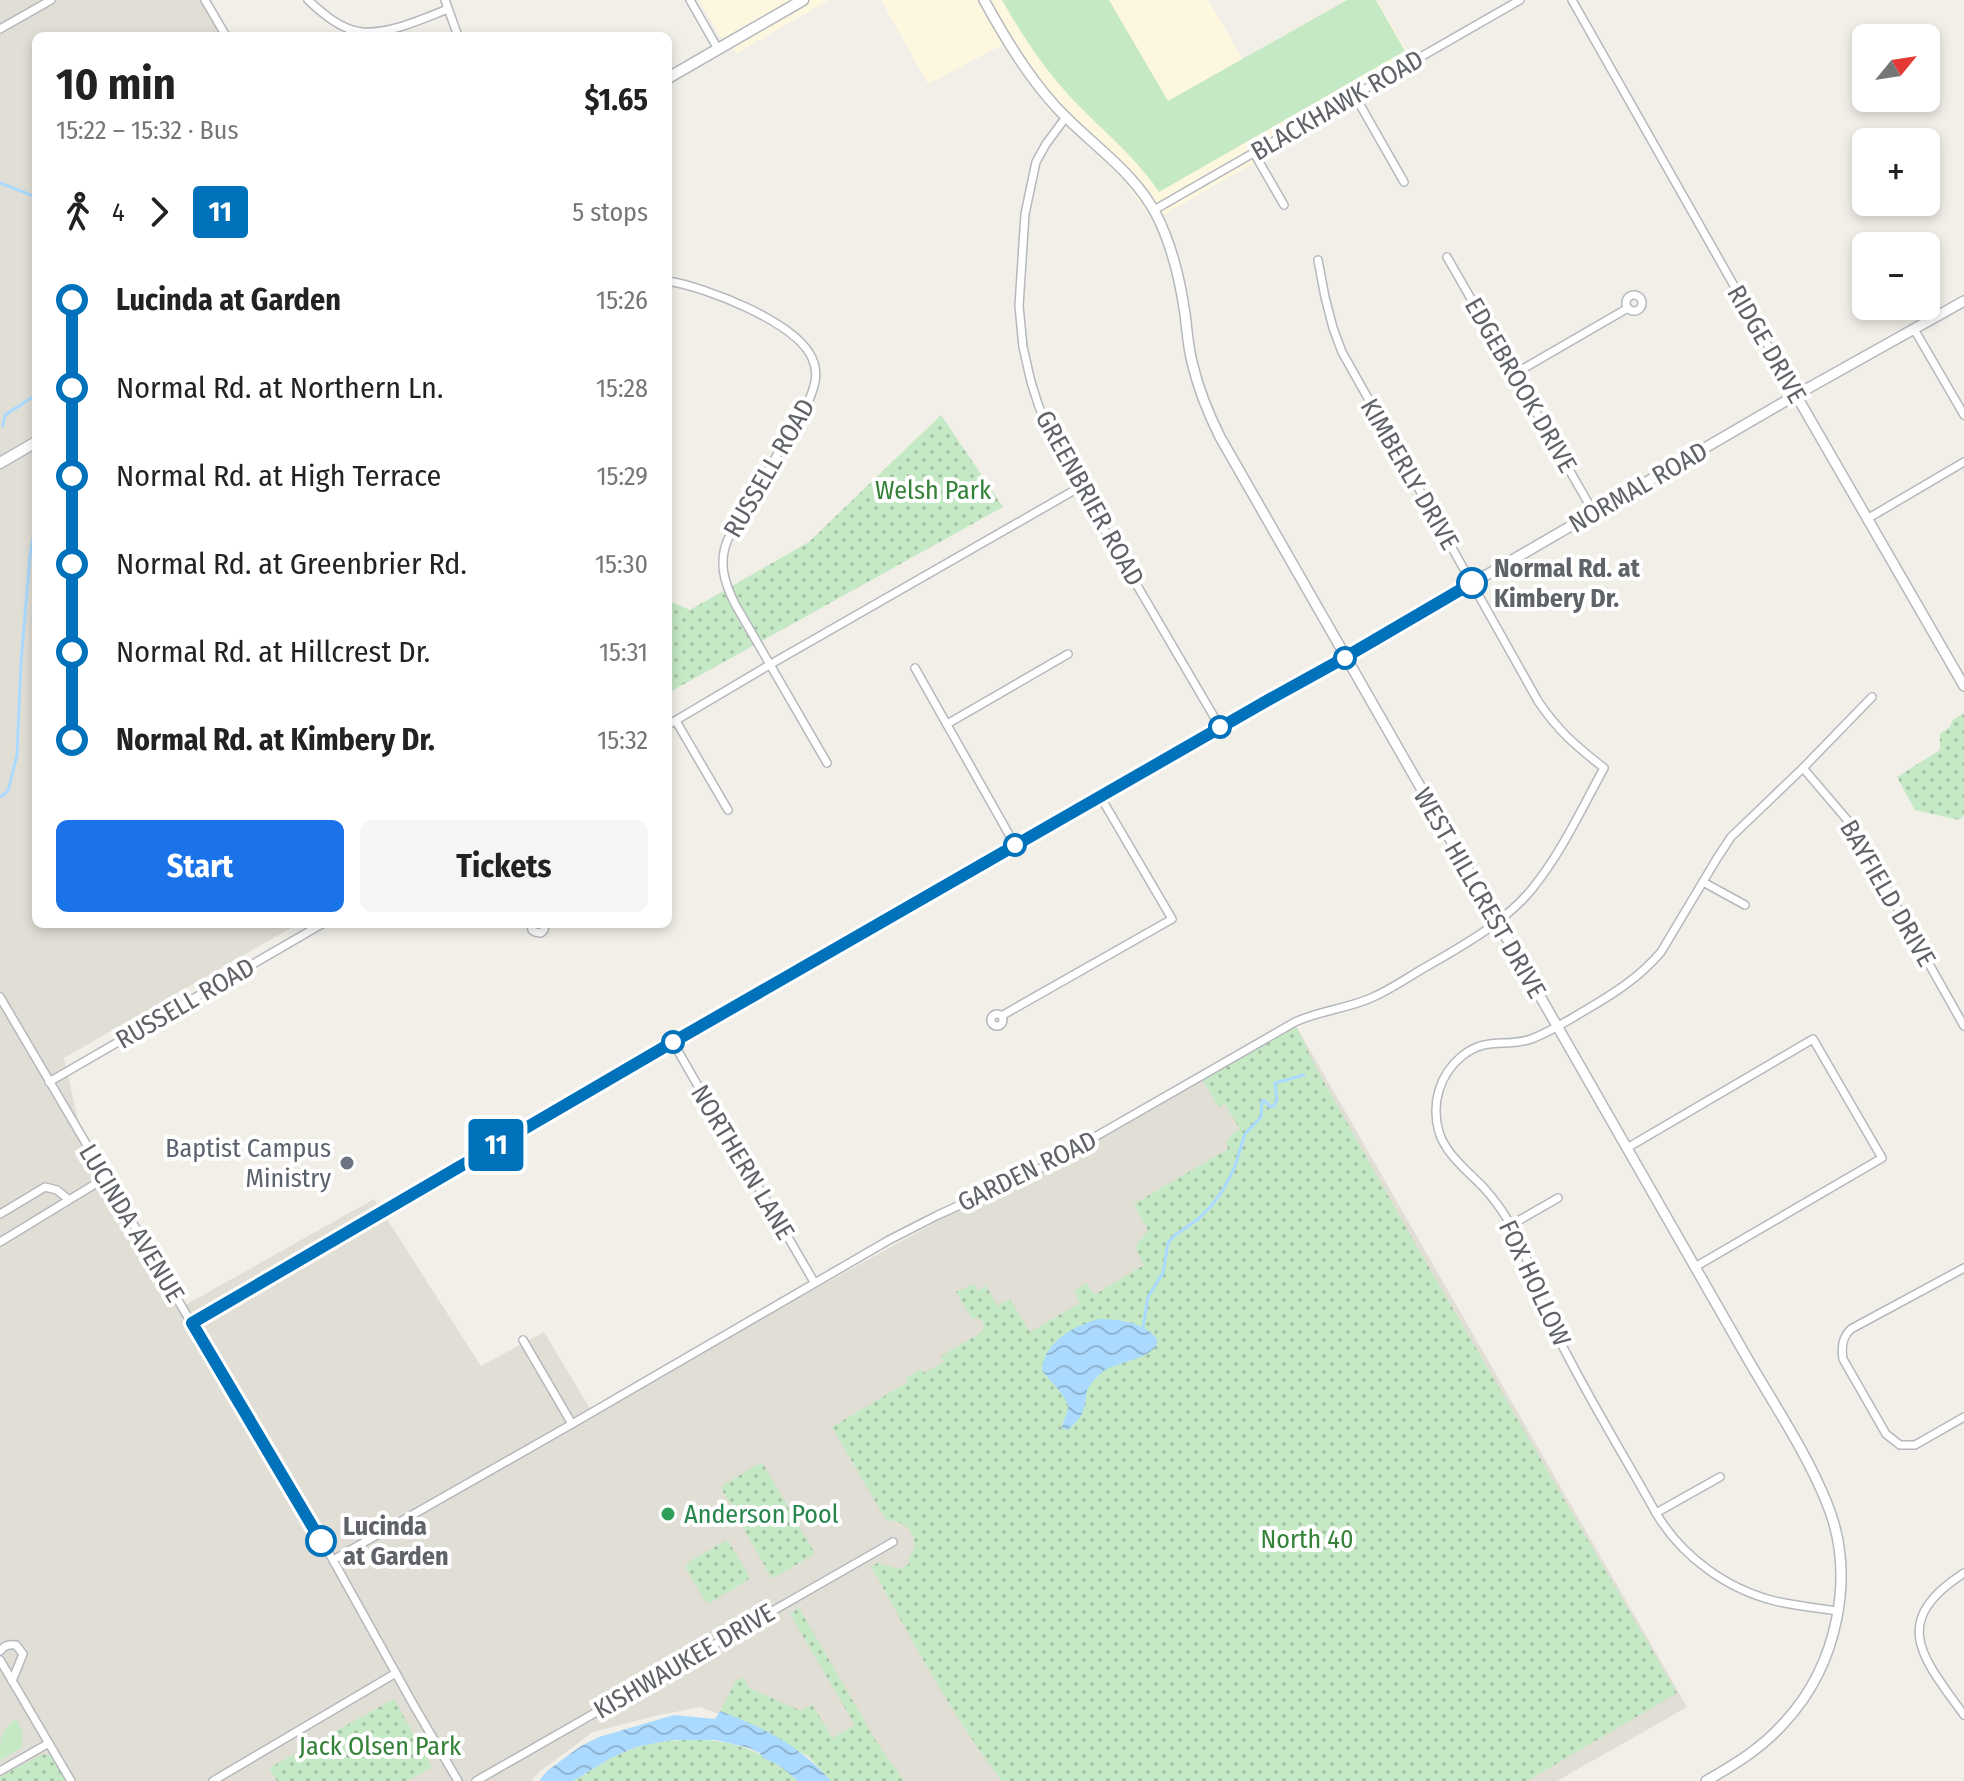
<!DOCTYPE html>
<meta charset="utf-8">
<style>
:root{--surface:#fff;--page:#f6f6f6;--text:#222;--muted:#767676;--accent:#1a73e8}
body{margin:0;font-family:"Fira Sans Condensed",sans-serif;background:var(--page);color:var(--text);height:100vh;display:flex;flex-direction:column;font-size:30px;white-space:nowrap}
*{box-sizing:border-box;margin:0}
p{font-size:26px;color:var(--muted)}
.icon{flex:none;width:44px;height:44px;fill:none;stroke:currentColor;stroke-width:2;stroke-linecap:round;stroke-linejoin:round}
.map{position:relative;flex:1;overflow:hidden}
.side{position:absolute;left:32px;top:32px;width:640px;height:896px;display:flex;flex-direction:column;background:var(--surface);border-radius:12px;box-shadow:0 4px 12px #0003}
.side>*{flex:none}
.badge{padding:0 16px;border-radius:6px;font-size:28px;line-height:52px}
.needle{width:52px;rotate:60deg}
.controls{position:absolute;left:1852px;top:24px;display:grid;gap:16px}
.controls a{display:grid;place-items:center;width:88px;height:88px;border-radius:12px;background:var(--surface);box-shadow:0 4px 12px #0003;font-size:40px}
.map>.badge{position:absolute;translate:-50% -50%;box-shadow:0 0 0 4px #fff}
.legs{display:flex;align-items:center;gap:12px;height:88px;padding:0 24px;font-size:26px}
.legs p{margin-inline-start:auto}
.summary{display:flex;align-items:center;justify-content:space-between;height:136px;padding:0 24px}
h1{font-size:44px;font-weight:700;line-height:60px}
.cta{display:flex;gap:16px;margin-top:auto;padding:16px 24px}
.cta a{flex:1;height:92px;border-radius:12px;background:var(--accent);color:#fff;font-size:32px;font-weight:700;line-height:92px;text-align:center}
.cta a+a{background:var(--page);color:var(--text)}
ul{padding:0 24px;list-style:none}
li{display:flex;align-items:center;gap:28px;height:88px;font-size:30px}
li i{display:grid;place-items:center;width:12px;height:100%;margin:0 10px;background:currentColor}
li i::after{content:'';width:20px;height:20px;margin:-10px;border:6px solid;border-radius:50%;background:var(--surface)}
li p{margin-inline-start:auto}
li:first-child i{background:linear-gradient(#0000 50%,currentColor 0)}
li:last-child i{background:linear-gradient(currentColor 50%,#0000 0)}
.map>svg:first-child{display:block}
.commercial{fill:#fef7e0}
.education{fill:#e1ded6}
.grass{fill:#c5e8c5}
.park{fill:url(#park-dots)}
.water{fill:url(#water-waves)}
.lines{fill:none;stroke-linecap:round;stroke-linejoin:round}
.stream{stroke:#aadaff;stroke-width:3}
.minor-casing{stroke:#b5b8bc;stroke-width:10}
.tertiary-casing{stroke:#b5b8bc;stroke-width:12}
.secondary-casing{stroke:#b6babf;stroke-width:13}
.minor{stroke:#fff;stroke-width:7}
.tertiary{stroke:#fff;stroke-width:9}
.secondary{stroke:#fff;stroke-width:10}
.line-1-casing{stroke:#fff;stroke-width:18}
.line-1{stroke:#0072bc;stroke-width:12}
.stop-1-dot{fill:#fff;stroke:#0072bc;stroke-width:4}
.worship-dot{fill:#6b7280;stroke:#fff;stroke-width:3}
.leisure-dot{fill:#2e9e5b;stroke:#fff;stroke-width:3}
.labels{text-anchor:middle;stroke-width:8;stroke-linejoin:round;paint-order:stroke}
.street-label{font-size:26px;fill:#5f6368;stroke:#fff}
.park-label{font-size:26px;fill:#348238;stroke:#fff}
.stop-label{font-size:26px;font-weight:bold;fill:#5f6368;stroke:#fff;text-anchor:start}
.worship-label{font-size:26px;fill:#5b616d;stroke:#fff;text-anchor:end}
.leisure-label{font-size:26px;fill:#27864d;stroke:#fff;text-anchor:start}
</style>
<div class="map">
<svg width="1964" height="1781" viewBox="0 0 1964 1781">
<defs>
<pattern id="park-dots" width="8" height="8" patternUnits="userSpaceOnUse" patternTransform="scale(2)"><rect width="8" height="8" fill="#c5e8c5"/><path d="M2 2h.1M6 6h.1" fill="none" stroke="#a3c0a4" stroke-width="1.8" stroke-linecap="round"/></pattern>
<pattern id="water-waves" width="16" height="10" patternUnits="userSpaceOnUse" patternTransform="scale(2)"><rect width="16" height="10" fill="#aadaff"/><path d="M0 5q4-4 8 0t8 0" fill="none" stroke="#8eb4d2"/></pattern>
</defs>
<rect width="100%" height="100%" fill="#f1efe8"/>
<g class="commercial">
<path d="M699,0H829L737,53L720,36Z"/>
<path d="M881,0H1208L1243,59L1346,0H1377L1417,69L1153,221L1118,172L1049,110L1002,45L928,84Z"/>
</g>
<path class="education" d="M0,0H202L222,36H36V924H298L64,1058L82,1138L182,1307L374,1199L481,1366L544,1332L592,1412L1295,1024L1687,1707L1557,1781H846L786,1739L700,1707L655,1716L593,1732L538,1773L531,1781H0Z"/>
<g class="grass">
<path d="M1002,0H1109L1168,101L1347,0H1376L1405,51L1159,192C1136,157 1103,131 1074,101C1045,70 1023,37 1002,0Z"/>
<path d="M16,1719L23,1732L21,1748L0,1760C0,1737 0,1731 16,1719Z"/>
</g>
<g class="park">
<path d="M941,415L1003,507L668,693V600L690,610L809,542Z"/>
<path d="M1964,713V815L1959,820L1915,810L1897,777L1940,750V734L1950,727L1953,720Z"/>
<path d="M1295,1024L1316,1068L1424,1259L1677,1693L1527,1781H1002C951,1714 912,1640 871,1566L878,1563L900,1569L910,1563L908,1559C924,1540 908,1520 886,1520L832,1427L908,1382L906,1378L921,1369L924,1373L944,1362L941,1356L981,1333L984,1327L983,1321L976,1318L972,1319L956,1292L974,1284L978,1291L986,1286L998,1306L1010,1299L1030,1332L1080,1303L1074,1291L1087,1283L1094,1295L1144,1265L1135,1247L1148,1230L1134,1204L1228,1149L1226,1143L1234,1132L1240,1129L1225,1104L1219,1107L1201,1078Z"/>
<path d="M760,1463L763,1464L814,1552L813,1555L775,1577H771L721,1488L722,1486Z"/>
<path d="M725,1541L729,1542L749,1576V1579L710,1603L705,1601L686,1568L687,1563Z"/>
<path d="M799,1608L876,1741L904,1781H831L808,1756L720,1711L736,1681L743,1677L749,1688L801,1711L812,1704L832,1738L855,1725L790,1614Z"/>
<path d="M394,1699L432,1767L407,1781H277L269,1768Z"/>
<path d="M686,1739C733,1740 763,1749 798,1781H573L611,1758L636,1747L672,1740L676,1741Z"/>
<path d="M47,1754L53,1758L66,1781H0V1777L41,1755Z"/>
</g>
<g class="water">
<path d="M1099,1319C1115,1319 1133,1321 1147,1330C1182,1351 1117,1363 1107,1369C1103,1371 1100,1374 1097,1377C1081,1392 1089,1396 1083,1411C1081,1418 1073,1425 1068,1430L1062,1428C1063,1420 1067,1416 1068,1409C1070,1398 1048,1380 1042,1370C1044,1342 1073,1326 1099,1319Z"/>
<path d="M720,1711C764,1728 799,1745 831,1781H798L780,1766L762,1757L760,1753L749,1748L716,1740H672L636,1747L611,1758L573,1781H539L547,1771L581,1746L599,1737L674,1715L715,1719Z"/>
</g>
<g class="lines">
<g class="stream">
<path d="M0,183L36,197"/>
<path d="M3,426L5,415L36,395"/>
<path d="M36,469V470"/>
<path d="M0,797L8,791L17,755L21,662L30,555L36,522"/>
<path d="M1143,1327L1148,1297L1163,1273L1168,1243L1175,1235L1197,1220L1212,1205L1223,1190L1234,1169L1245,1134L1261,1117L1262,1101H1265L1270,1107L1274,1106L1277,1100L1275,1083L1304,1075"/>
</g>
<g class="minor-casing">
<g id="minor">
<path d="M205,0L226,36"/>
<path d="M308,0C322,13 341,30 362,32C391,34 422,19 448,9"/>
<path d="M445,0L458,36"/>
<path d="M690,0L718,49"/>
<path d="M1572,0L1796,395"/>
<path d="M0,29L51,0"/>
<path d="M1355,96L1404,182"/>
<path d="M1066,117L1046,144L1036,162L1025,214L1019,306L1023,347L1031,382L1039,407L1063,459L1220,727"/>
<path d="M1254,153L1284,205"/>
<path d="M1154,210L1520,0"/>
<path d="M1447,257L1594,513"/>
<path d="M668,281C706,287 796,322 812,358C819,373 815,386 809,400L728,539C718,562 724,582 735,604L827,763"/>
<circle cx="1634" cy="303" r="8"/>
<path d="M1914,329L1964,415"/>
<path d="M1514,374L1628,308"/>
<path d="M1867,519L1964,462"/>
<path d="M915,668L1015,845"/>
<path d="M676,721L728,810"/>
<path d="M947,724L1068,654"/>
<path d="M668,725L771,664L1080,487"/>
<path d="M1803,768L1849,822L1964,1026"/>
<path d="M1703,882L1745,905"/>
<path d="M531,924L532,930L535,932L541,933L544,930L545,924"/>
<path d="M0,997L259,1438L333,1560L413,1704L458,1781"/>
<circle cx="997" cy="1020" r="6"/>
<path d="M1003,1015L1172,919L1100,796"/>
<path d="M673,1042C718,1123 768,1201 814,1282"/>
<path d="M49,1082L322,924"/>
<path d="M1627,1148L1813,1039L1882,1158L1695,1267"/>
<path d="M0,1214L45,1187L57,1190L68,1199"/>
<path d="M1511,1225L1558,1198"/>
<path d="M0,1242L105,1178"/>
<path d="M1964,1268L1851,1329C1842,1337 1841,1347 1843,1359L1886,1434L1900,1445H1915L1964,1417"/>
<path d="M523,1340L572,1424"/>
<path d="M1656,1513L1720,1477"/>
<path d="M333,1560L572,1424L889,1240L938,1215L1039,1169L1295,1022C1321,1010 1346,1009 1371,998C1390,990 1407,978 1424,968C1462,946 1504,923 1532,889C1562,852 1582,808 1604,768C1576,746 1558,731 1538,701L1342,352L1333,328L1325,297L1318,260"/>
<path d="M1964,1573C1888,1622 1923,1658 1964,1715"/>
<path d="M1838,1611C1817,1608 1796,1606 1775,1601C1727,1589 1682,1557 1656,1513C1621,1450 1582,1388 1551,1323C1535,1290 1528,1252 1509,1222C1502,1210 1493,1198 1484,1188C1468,1171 1446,1155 1439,1132C1431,1104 1439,1075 1462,1056C1487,1036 1506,1048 1531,1039C1550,1032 1567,1021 1584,1011C1613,994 1639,978 1661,952L1716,860L1731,837L1803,768L1872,697"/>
<path d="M0,1651C5,1645 9,1644 16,1645L23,1654L12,1681"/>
<path d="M0,1660L71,1781"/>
<path d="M0,1771L49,1743"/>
<path d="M213,1781L396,1673"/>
<path d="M476,1781L893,1542"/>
</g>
</g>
<g class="tertiary-casing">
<g id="tertiary">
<path d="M984,0C1005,38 1027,75 1056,107C1089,143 1132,169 1156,214C1172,245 1180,279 1185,314C1187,330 1188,346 1192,362C1198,388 1208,413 1220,437L1746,1356C1773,1403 1805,1450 1826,1501C1857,1574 1838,1665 1784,1723C1762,1748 1734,1765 1706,1781"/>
<path d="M1796,395L1964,686"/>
<path d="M192,1323L673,1042L1270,699L1337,662L1796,395L1964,301"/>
</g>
</g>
<g class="secondary-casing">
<g id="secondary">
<path d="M668,78L803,0"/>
<path d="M0,463L36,442"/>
</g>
</g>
<use href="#minor" class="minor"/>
<use href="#tertiary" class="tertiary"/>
<use href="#secondary" class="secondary"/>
</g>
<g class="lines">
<g class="line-1-casing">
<path id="line-1" d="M321,1541L192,1323L673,1042L1270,699L1337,662L1472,583"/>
</g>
<use href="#line-1" class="line-1"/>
</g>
<g class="stop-1-dot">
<circle cx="1472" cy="583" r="14"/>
<circle cx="1345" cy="658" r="10"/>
<circle cx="1220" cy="727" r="10"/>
<circle cx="1015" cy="845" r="10"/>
<circle cx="673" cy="1042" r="10"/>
<circle cx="321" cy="1541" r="14"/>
</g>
<circle class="worship-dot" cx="347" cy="1163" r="8"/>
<circle class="leisure-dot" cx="668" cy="1514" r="8"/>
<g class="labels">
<g class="street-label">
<text transform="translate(1337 105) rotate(-30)" y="9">BLACKHAWK ROAD</text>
<text transform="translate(1767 344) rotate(60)" y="9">RIDGE DRIVE</text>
<text transform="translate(1521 385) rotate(60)" y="9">EDGEBROOK DRIVE</text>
<text transform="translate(769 468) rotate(-60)" y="9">RUSSELL ROAD</text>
<text transform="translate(1410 474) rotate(60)" y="9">KIMBERLY DRIVE</text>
<text transform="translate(1638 487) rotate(-30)" y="9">NORMAL ROAD</text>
<text transform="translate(1090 498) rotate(61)" y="9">GREENBRIER ROAD</text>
<text transform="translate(1480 893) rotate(60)" y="9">WEST HILLCREST DRIVE</text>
<text transform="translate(1888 893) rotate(60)" y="9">BAYFIELD DRIVE</text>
<text transform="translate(185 1003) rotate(-30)" y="9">RUSSELL ROAD</text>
<text transform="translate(743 1162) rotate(59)" y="9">NORTHERN LANE</text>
<text transform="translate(1027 1171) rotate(-26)" y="9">GARDEN ROAD</text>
<text transform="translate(132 1223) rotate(59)" y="9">LUCINDA AVENUE</text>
<text transform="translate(1535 1283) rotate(65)" y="9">FOX HOLLOW</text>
<text transform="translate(684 1661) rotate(-30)" y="9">KISHWAUKEE DRIVE</text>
</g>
<g class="park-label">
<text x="933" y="499">Welsh Park</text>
<text x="1307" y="1548">North 40</text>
<text x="380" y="1755">Jack Olsen Park</text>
</g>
<g class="stop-label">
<text x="1494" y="577">Normal Rd. at<tspan x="1494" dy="30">Kimbery Dr.</tspan></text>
<text x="343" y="1535">Lucinda<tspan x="343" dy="30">at Garden</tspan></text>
</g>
<g class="worship-label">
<text x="331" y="1157">Baptist Campus<tspan x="331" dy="30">Ministry</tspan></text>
</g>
<g class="leisure-label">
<text x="684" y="1523">Anderson Pool</text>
</g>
</g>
</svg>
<div class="controls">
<a><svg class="needle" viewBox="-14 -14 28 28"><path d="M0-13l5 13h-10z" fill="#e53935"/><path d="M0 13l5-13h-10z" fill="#767676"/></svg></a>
<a>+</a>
<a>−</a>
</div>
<b class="badge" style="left:496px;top:1145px;background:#0072bc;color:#fff">11</b>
<section class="side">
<div class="summary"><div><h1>10 min</h1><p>15:22 – 15:32 · Bus</p></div><b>$1.65</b></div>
<div class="legs"><svg class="icon" aria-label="walk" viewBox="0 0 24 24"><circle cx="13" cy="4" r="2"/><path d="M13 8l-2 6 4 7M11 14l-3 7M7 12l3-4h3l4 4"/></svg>4<svg class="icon" aria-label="forward" viewBox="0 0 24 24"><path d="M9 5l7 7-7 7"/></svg><b class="badge" style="background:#0072bc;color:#fff">11</b><p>5 stops</p></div>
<ul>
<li><i style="color:#0072bc"></i><b>Lucinda at Garden</b><p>15:26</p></li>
<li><i style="color:#0072bc"></i><span>Normal Rd. at Northern Ln.</span><p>15:28</p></li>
<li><i style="color:#0072bc"></i><span>Normal Rd. at High Terrace</span><p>15:29</p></li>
<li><i style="color:#0072bc"></i><span>Normal Rd. at Greenbrier Rd.</span><p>15:30</p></li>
<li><i style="color:#0072bc"></i><span>Normal Rd. at Hillcrest Dr.</span><p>15:31</p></li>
<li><i style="color:#0072bc"></i><b>Normal Rd. at Kimbery Dr.</b><p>15:32</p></li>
</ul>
<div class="cta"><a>Start</a><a>Tickets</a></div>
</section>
</div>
